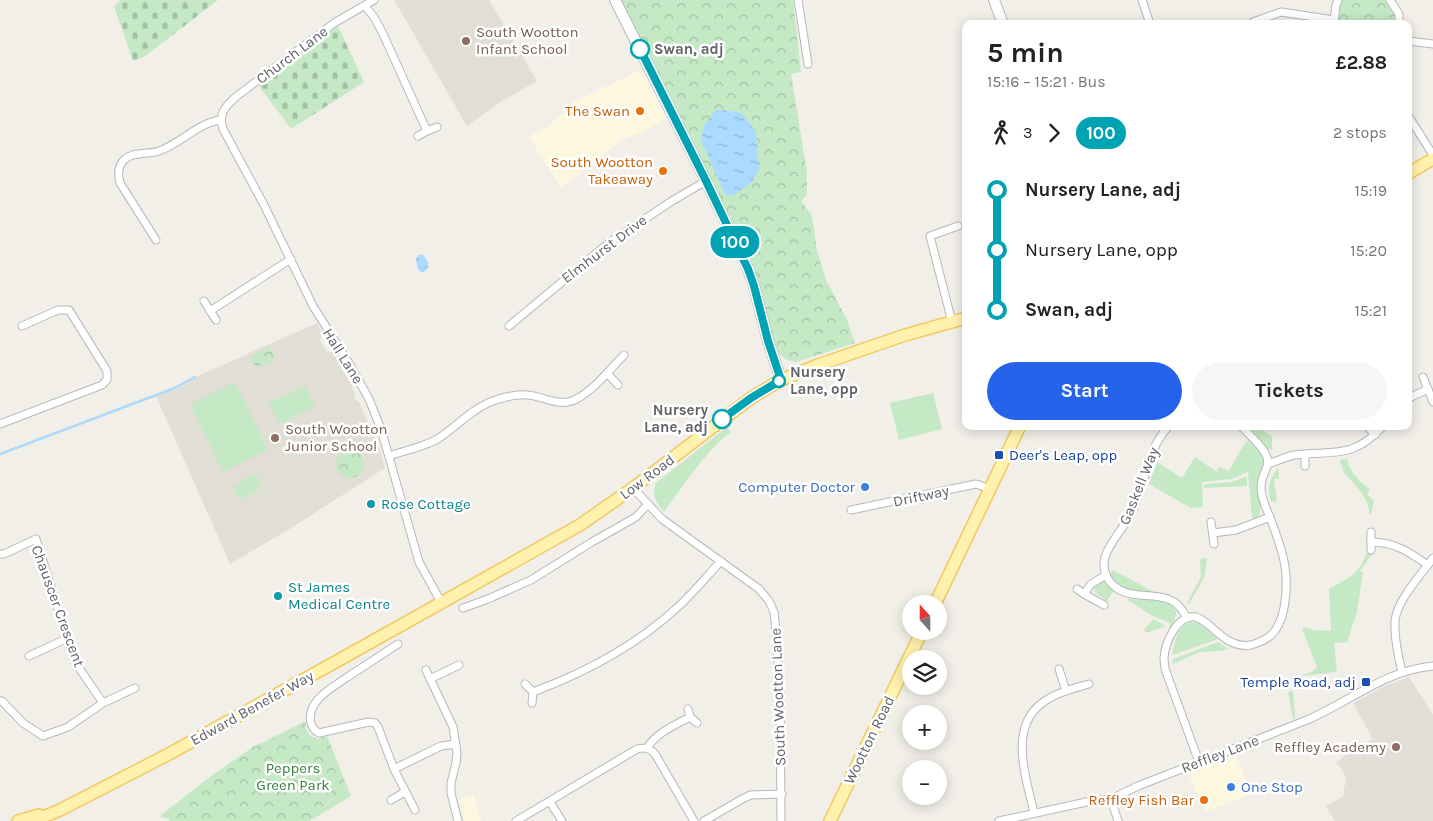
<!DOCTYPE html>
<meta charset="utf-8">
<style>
:root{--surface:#fff;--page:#f6f6f6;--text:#222;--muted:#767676;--accent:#2563eb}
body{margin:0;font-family:Karla,sans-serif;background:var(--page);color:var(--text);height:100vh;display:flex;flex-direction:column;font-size:19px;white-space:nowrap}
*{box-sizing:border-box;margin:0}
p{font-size:16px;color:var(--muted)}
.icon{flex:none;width:28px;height:28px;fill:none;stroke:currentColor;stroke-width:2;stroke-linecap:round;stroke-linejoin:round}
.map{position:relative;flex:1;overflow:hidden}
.drawer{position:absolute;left:962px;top:20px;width:450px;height:410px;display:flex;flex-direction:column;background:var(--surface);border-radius:10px;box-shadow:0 2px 12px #0003}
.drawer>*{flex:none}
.badge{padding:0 10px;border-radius:16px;font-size:18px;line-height:32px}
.needle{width:32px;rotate:339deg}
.tools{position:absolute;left:902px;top:595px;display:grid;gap:10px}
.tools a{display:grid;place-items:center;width:45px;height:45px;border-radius:50%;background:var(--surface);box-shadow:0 2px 12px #0003;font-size:25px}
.map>.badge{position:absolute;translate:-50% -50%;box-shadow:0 0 0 2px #fff}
.legs{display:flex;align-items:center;gap:8px;height:55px;padding:0 25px;font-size:16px}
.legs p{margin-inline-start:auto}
.headline{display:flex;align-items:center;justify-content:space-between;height:85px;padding:0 25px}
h1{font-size:28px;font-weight:700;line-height:38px}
.button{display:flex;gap:10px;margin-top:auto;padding:10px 25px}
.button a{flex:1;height:58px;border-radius:30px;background:var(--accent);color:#fff;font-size:20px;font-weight:700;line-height:58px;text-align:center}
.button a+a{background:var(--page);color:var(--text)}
ul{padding:0 25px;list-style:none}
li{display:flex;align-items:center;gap:18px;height:60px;font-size:19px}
li i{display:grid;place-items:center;width:8px;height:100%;margin:0 6px;background:currentColor}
li i::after{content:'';width:12px;height:12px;margin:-6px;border:4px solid;border-radius:50%;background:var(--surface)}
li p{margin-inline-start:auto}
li:first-child i{background:linear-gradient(#0000 50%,currentColor 0)}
li:last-child i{background:linear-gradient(currentColor 50%,#0000 0)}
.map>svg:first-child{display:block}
.commercial{fill:#fef7e0}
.education{fill:#e1ded6}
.grass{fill:#c5e8c5}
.cemetery{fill:url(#cemetery-stones)}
.park{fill:url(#park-crowns)}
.water{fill:url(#water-ripples)}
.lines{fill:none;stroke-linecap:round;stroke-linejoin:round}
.stream{stroke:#aadaff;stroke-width:2.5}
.street-casing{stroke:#b5b8bc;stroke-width:9}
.secondary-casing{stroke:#b6babf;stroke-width:12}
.primary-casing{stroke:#f2c960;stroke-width:14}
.street{stroke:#fff;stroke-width:7}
.secondary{stroke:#fff;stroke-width:10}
.primary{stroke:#fff2af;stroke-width:11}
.line-1-casing{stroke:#fff;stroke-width:11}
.line-1{stroke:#00a3b4;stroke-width:8}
.education-dot{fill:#8d6e63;stroke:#fff;stroke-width:2}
.stop-1-dot{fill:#fff;stroke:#00a3b4;stroke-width:2.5}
.food-dot{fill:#e8710a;stroke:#fff;stroke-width:2}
.transit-dot{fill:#1a4fb4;stroke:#fff;stroke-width:2}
.shop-dot{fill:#3f7fe0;stroke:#fff;stroke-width:2}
.culture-dot{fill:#0f9aa8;stroke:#fff;stroke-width:2}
.labels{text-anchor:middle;stroke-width:5;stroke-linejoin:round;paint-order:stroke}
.education-label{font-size:15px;fill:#785e54;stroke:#fff;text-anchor:start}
.stop-label{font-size:15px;font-weight:bold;fill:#5f6368;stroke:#fff;text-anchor:start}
.street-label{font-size:15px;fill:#5f6368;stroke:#fff}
.food-label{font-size:15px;fill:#c56008;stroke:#fff;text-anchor:end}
.transit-label{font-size:15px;fill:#164399;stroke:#fff;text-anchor:start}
.shop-label{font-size:15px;fill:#366cbe;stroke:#fff;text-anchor:end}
.culture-label{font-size:15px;fill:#0d838f;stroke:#fff;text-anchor:start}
.park-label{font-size:15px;fill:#348238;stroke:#fff}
</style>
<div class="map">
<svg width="1433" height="821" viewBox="0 0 1433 821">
<defs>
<pattern id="cemetery-stones" width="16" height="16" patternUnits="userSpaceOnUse" patternTransform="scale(1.25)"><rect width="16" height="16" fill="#c5e8c5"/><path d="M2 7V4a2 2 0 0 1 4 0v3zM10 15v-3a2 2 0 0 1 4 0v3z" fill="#a3c0a4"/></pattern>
<pattern id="park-crowns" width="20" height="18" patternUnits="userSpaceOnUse" patternTransform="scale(1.25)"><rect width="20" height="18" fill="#c5e8c5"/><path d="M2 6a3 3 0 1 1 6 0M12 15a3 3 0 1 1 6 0" fill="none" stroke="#a3c0a4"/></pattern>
<pattern id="water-ripples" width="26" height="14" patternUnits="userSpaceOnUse" patternTransform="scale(1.25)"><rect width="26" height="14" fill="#aadaff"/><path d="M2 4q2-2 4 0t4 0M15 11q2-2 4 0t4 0" fill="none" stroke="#8eb4d2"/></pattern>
</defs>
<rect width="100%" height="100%" fill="#f1efe8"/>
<g class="commercial">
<path d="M642,69L667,120H663L647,130L620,141L589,167L561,187L529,137L549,126L576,101Z"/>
<path d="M1236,755L1251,794L1205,812L1189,774Z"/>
<path d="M474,794L481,821H465L459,800Z"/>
</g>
<g class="education">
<path d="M394,0H489L537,81L500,102L467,126Z"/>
<path d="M317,323L322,333L320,340L326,351L333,352L355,392L354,396L357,401L359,402L379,447L385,468L291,528L230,564L156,396L172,390L198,376Z"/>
<path d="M1409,677L1433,715V821H1335L1326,806L1344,796V787L1347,781L1341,768L1336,763L1345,755L1373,739L1353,703L1383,687Z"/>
</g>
<g class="grass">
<path d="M235,382L268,450L223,472L190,404Z"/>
<path d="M305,386L315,407L279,424L269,403Z"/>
<path d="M933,393L942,429L899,440L890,403Z"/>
<path d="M1249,426H1255L1272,436V450L1268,449Z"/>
<path d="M727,427L731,433C714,440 677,494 664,512C656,502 651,495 656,483Z"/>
<path d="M1248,440C1253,446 1260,451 1263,458C1267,467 1258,477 1258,486C1257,498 1266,510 1255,520L1252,517L1248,472L1232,479L1202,482L1203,507L1191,508L1149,484L1157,462L1182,478L1195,457L1217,472L1219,467L1229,471L1243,446Z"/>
<path d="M1347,459C1350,472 1359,482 1370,489L1367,494L1374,501L1371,514H1369C1370,496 1353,485 1344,472C1342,468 1341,464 1340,460Z"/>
<path d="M1278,468L1279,479H1274L1277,501L1271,502C1267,488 1269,479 1278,468Z"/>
<path d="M255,473L262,486L250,495L249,494L241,499L238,495L236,496L233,487L242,482L241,480L244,478L245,480Z"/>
<path d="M1245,477H1247V486L1204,488V485L1205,484L1231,482Z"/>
<path d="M1366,554H1372L1360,571L1363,572L1357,612L1347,642L1334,643L1337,672L1301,676L1313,671L1317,667L1302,629L1305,627L1313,630L1331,631L1329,589C1345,580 1360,574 1366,554Z"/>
<path d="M1207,558L1204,578L1189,604L1187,603L1201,577L1200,559Z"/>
<path d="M1113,570L1154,592L1153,594C1132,591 1122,594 1109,575Z"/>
<path d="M1098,581C1106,581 1108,586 1114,590L1107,601L1095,592L1094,586Z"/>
<path d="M1129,598C1141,599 1176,598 1176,614C1175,620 1172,625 1170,630V623L1168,622L1153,616L1128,600Z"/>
<path d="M1153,619L1166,626L1147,633L1144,630Z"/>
<path d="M1190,622H1198L1218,639L1172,655C1175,642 1176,629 1190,622Z"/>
<path d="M1218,642L1228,649L1221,651L1200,652L1172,664L1173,659Z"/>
<path d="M1293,691L1295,718L1293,719L1288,692Z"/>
</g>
<g class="cemetery">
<path d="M121,0H218L144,57L133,61L114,6Z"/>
<path d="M338,26L364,82L291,129L259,86Z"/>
</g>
<g class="park">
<path d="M617,0H793L801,72L791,74L807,173V195L801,201L812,216L817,251L826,280L847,320L855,343L796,362C779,359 778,352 771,338L730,220L731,216L727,215Z"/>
<path d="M1343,0H1385L1396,16V24H1339L1340,4Z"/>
<path d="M268,348H270L276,359C265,365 261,369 250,362L252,356Z"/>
<circle cx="350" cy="464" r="14"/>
<path d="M306,721C304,730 309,736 317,739L327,736L351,796L310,821H170L168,819L160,816L207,779L253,747Z"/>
</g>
<g class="water">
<path d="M715,110H723L741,113L756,131L759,170L751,183L732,196L725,194L711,163L706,150L701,142L703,127L709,120Z"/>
<path d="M420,254L423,255L428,262V268L424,272H421C416,268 417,264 416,258Z"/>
</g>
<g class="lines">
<path class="stream" d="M0,454L172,389L195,377"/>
<g class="street-casing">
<g id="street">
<path d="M374,0L334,23L237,96C226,106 218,112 223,129L264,205L313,306L350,365L369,399L381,429L419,562L441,602"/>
<path d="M798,0L808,64"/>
<path d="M1142,0L1150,24"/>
<path d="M1390,0L1399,14V24"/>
<path d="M365,6L374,17L383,34L427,131L437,127"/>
<path d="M1334,23L1336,5L1338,0"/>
<path d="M1252,24L1253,22L1281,12L1334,20"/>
<path d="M1409,41L1433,44"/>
<path d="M1409,117L1433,155"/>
<path d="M418,136L427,131"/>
<path d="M156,240L120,183C118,176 117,168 123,161C132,151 147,155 159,151C182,143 197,123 221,120"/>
<path d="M204,301L216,320"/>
<path d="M210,311L291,259"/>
<path d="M952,322L930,236L958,226"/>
<path d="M509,326L610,242L672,201L706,181"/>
<path d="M607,373L618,385"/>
<path d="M1423,377L1433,402"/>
<path d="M1409,398L1428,389"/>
<path d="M0,424L102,385L107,380V371L69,310H58L22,326"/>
<path d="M1169,426L1163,433L1156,444L1133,510C1125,527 1110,541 1105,557C1103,565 1104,572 1108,579C1122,601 1148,592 1168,599C1177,602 1183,610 1187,618"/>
<path d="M1367,426L1375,435"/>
<path d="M1305,455V466"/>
<path d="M389,456C403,451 427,446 439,438C457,426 473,408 493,401C504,397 516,394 527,395C543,396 556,406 572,401C591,394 610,369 624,355"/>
<path d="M1268,464C1277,461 1285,457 1294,455C1333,450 1353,460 1383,426"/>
<path d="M633,488L662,519L759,589L769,601L774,612L775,621L780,686L781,821"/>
<path d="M851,510L976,484L990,489"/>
<path d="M1211,522L1214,544"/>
<path d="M1213,533L1236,530L1270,517"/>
<path d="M1371,542C1395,542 1409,552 1428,565"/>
<path d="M1371,550V532"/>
<path d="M0,554H4L36,539L75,662L103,703"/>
<path d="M1077,589L1084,594"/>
<path d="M1104,605L1084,594L1091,584L1106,575"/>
<path d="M463,608L488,599L531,580L592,542L636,517L648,504"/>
<path d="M398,644C381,655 363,667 346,678C336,685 323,692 316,702C309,711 307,727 319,733L364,723L369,722L375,723L378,727L394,769L441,746L456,744"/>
<path d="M29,656L68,638"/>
<path d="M1059,669L1066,691"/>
<path d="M426,670L453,727L457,753L456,763L451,783V793L458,821"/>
<path d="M1402,672C1398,656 1394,638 1395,621C1397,600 1421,575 1433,558"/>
<path d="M430,679L459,665"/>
<path d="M525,684L533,692L532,703"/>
<path d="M533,692C587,672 637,645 679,606C694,592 707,576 721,561"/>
<path d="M0,701H2L23,723L43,736L68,727L103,703L135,688"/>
<path d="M688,709L690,717L697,723"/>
<path d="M647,748C656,733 675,725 690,717"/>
<path d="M1199,762L1165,669C1165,666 1164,662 1164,658C1165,643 1177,614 1196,617C1200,618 1205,622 1209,625C1221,636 1233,648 1251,645C1258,643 1266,640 1271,635C1279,628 1282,618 1284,608C1290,575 1284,554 1272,523C1269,514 1264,505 1262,495C1261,491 1261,484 1262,480C1264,470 1271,465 1266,455C1261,444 1249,435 1241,426"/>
<path d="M394,769L415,810"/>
<path d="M1111,799L1118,821"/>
<path d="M391,800L405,792"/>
<path d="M550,802L562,821"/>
<path d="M1034,813C1026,776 1006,723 1048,699C1061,691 1075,688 1089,684"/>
<path d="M516,821L637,749C645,747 650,748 655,754L694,821"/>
<path d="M704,821L744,798L751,795L782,794"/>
<path d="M999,821L1091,801L1111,799L1138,786L1307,720C1349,702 1386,670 1433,666"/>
</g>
</g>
<g class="secondary-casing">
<g id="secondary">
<path d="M615,0L706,181L748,269L754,286L768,341L781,380"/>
<path d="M994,0L1003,24"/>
</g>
</g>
<g class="primary-casing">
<g id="primary">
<path d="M1409,173L1433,159"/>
<path d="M935,604L1020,426"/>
<path d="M18,821L39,815"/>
<path d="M33,821L60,810L169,754L348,655L580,525L633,488L751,398L781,380L815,366L905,335L966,318"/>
<path d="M830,821L922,631"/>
</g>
</g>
<use href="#street" class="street"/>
<use href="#secondary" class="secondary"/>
<use href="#primary" class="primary"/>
</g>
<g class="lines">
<g class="line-1-casing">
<path id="line-1" d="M640,49L706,181L748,269L754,286L768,341L781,380L751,398L722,419"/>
</g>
<use href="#line-1" class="line-1"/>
</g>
<g class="education-dot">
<circle cx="466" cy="41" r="5"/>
<circle cx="275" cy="438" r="5"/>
<circle cx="1396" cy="747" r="5"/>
</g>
<g class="stop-1-dot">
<circle cx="640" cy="49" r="9"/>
<circle cx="779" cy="381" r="6"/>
<circle cx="722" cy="419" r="9"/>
</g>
<g class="food-dot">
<circle cx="640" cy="111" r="5"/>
<circle cx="663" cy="171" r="5"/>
<circle cx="1204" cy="800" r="5"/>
</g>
<g class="transit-dot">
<rect x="994" y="450" width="10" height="10" rx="2.5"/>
<rect x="1361" y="677" width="10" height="10" rx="2.5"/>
</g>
<g class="shop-dot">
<circle cx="865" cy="487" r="5"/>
<circle cx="1231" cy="787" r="5"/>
</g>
<g class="culture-dot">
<circle cx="371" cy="504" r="5"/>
<circle cx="278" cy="596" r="5"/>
</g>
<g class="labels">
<g class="education-label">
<text x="476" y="37">South Wootton<tspan x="476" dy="17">Infant School</tspan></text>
<text x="285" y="434">South Wootton<tspan x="285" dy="17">Junior School</tspan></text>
<text x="1386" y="752" text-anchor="end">Reffley Academy</text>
</g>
<g class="stop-label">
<text x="654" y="54">Swan, adj</text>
<text x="790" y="377">Nursery<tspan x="790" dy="17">Lane, opp</tspan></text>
<text x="708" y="415" text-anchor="end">Nursery<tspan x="708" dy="17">Lane, adj</tspan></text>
</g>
<g class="street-label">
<text transform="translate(292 55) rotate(-37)" y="5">Church Lane</text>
<text transform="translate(604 249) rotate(-37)" y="5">Elmhurst Drive</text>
<text transform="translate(343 356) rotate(58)" y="5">Hall Lane</text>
<text transform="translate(647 477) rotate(-37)" y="5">Low Road</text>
<text transform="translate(1139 486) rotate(-68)" y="5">Gaskell Way</text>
<text transform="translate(921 496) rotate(-12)" y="5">Driftway</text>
<text transform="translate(58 606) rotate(70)" y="5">Chauscer Crescent</text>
<text transform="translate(778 697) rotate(-92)" y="5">South Wootton Lane</text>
<text transform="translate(252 708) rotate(-29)" y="5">Edward Benefer Way</text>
<text transform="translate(869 740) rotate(-64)" y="5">Wootton Road</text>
<text transform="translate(1220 754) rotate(-21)" y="5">Reffley Lane</text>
</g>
<g class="food-label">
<text x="630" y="116">The Swan</text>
<text x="653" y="167">South Wootton<tspan x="653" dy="17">Takeaway</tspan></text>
<text x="1194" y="805">Reffley Fish Bar</text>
</g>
<g class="transit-label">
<text x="1009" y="460">Deer's Leap, opp</text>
<text x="1356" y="687" text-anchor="end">Temple Road, adj</text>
</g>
<g class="shop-label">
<text x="855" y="492">Computer Doctor</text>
<text x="1241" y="792" text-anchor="start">One Stop</text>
</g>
<g class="culture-label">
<text x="381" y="509">Rose Cottage</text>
<text x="288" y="592">St James<tspan x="288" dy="17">Medical Centre</tspan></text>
</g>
<g class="park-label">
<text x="293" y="773">Peppers<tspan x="293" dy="17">Green Park</tspan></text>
</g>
</g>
</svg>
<div class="tools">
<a><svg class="needle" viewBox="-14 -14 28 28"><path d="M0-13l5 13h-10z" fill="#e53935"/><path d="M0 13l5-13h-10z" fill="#767676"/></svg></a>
<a><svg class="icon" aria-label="layers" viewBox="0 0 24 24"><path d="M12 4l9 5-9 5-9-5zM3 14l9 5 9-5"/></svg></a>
<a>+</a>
<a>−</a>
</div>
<b class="badge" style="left:735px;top:242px;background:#00a3b4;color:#fff">100</b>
<section class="drawer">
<div class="headline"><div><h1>5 min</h1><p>15:16 – 15:21 · Bus</p></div><b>£2.88</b></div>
<div class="legs"><svg class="icon" aria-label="walk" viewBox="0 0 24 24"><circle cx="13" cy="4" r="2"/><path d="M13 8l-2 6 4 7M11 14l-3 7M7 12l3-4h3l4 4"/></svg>3<svg class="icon" aria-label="forward" viewBox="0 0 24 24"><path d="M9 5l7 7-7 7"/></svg><b class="badge" style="background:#00a3b4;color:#fff">100</b><p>2 stops</p></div>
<ul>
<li><i style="color:#00a3b4"></i><b>Nursery Lane, adj</b><p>15:19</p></li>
<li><i style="color:#00a3b4"></i><span>Nursery Lane, opp</span><p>15:20</p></li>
<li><i style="color:#00a3b4"></i><b>Swan, adj</b><p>15:21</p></li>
</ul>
<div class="button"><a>Start</a><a>Tickets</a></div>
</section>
</div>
